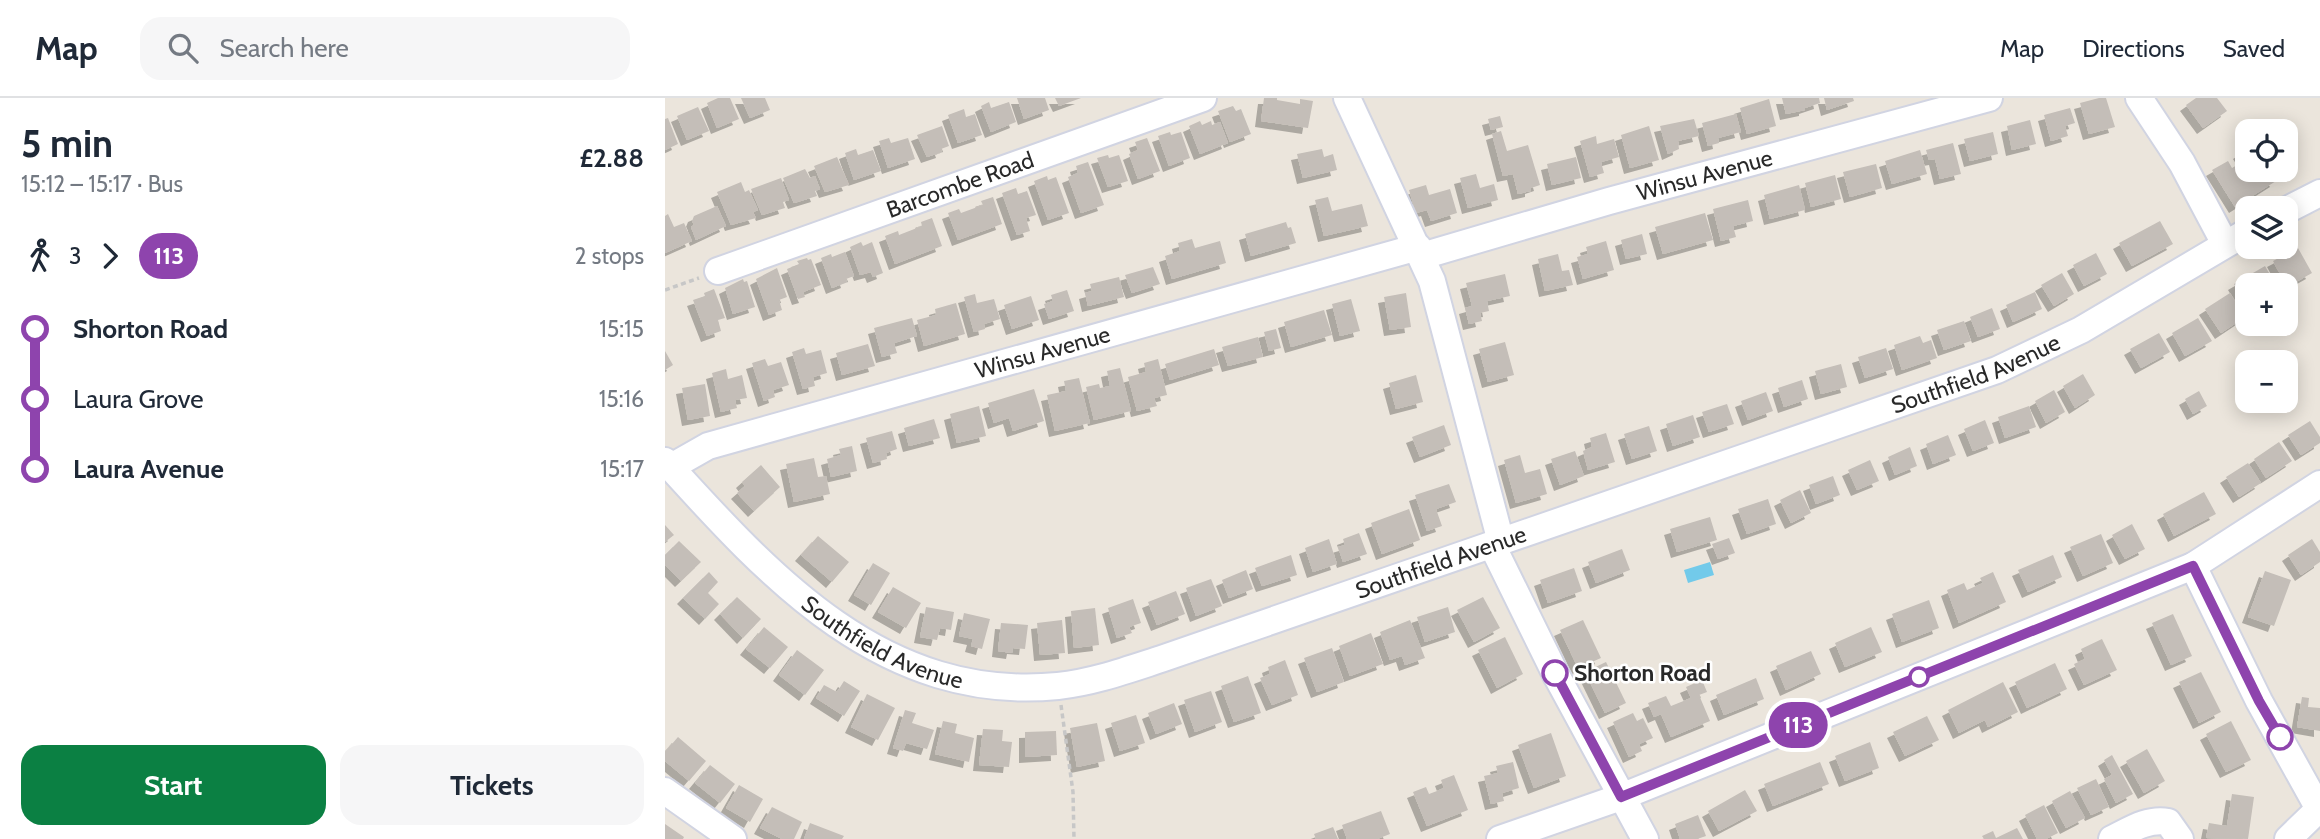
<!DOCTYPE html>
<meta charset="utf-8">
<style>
:root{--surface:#fff;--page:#f6f6f7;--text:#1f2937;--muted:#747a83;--line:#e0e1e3;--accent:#0b8043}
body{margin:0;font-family:Cabin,sans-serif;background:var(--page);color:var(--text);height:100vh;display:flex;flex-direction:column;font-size:26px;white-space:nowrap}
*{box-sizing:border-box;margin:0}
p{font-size:23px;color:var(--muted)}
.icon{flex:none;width:38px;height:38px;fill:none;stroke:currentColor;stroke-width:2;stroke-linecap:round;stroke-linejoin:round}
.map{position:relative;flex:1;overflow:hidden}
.sheet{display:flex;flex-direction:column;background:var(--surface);width:665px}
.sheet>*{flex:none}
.badge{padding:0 14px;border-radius:23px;font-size:24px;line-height:46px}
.tools{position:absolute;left:1570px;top:21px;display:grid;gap:14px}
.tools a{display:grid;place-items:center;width:63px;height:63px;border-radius:14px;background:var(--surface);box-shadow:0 4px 18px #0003;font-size:35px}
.map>.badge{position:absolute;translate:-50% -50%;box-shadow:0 0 0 4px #fff}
.legs{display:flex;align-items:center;gap:10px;height:77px;padding:0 21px;font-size:23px}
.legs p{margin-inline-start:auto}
.head{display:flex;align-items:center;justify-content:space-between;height:119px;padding:0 21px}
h1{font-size:38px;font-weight:800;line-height:52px}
.action{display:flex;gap:14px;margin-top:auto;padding:14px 21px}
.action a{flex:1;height:80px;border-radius:21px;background:var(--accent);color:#fff;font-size:28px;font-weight:800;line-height:80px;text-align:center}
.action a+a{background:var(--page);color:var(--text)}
ul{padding:0 21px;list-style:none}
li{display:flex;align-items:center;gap:24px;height:70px;font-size:26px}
li i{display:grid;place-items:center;width:10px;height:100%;margin:0 9px;background:currentColor}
li i::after{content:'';width:18px;height:18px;margin:-9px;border:5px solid;border-radius:50%;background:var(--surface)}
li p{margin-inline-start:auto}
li:first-child i{background:linear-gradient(#0000 50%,currentColor 0)}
li:last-child i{background:linear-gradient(currentColor 50%,#0000 0)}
header{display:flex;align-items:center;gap:42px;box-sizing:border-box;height:98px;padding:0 35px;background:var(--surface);border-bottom:2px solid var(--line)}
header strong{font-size:33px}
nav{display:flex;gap:38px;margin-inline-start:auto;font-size:24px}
.search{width:490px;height:63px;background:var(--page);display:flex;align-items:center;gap:18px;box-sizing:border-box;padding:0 24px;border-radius:21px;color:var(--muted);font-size:26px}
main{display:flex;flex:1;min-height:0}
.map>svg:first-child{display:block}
.water{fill:#72caea}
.building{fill:#c4beb8;filter:url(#shadow)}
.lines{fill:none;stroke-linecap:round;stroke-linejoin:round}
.minor-casing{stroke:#d1d4e2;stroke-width:30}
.path{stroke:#c7c7c7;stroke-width:3.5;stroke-dasharray:5 3.5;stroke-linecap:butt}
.minor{stroke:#fff;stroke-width:26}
.line-1-casing{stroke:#fff;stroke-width:16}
.line-1{stroke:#8e44ad;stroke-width:10}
.stop-1-dot{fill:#fff;stroke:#8e44ad;stroke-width:3.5}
.labels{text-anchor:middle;stroke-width:5;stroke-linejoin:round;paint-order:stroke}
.street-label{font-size:23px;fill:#292929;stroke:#fff}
.stop-label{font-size:23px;font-weight:bold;fill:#292929;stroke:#fff;text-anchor:start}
</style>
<header>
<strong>Map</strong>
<div class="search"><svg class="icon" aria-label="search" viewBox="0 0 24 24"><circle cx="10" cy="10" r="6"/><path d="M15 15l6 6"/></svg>Search here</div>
<nav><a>Map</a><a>Directions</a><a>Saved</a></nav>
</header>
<main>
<section class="sheet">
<div class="head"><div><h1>5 min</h1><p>15:12 – 15:17 · Bus</p></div><b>£2.88</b></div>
<div class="legs"><svg class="icon" aria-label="walk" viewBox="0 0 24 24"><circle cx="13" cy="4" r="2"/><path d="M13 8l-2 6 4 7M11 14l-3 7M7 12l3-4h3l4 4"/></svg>3<svg class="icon" aria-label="forward" viewBox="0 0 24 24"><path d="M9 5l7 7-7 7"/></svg><b class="badge" style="background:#8e44ad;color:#fff">113</b><p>2 stops</p></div>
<ul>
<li><i style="color:#8e44ad"></i><b>Shorton Road</b><p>15:15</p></li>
<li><i style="color:#8e44ad"></i><span>Laura Grove</span><p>15:16</p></li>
<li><i style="color:#8e44ad"></i><b>Laura Avenue</b><p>15:17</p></li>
</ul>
<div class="action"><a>Start</a><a>Tickets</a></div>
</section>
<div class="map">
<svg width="1655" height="741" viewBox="0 0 1655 741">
<defs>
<filter id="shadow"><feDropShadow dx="-6" dy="6" stdDeviation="0" flood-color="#0004"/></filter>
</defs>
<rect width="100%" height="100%" fill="#ebe5dc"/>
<path class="water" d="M1045,464L1049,477L1023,485L1019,472Z"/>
<g class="building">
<path d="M53,0H65L74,21L52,30L42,5Z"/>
<path d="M76,0H100L105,12L85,20Z"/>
<path d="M352,0H380L384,12L359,21Z"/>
<path d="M390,0H416L394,8Z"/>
<path d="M599,0H612V2L635,6V1L648,3L643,30L596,23Z"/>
<path d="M1117,0H1154L1155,5L1140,10V12L1121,16Z"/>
<path d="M1159,0H1188L1189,3L1162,12Z"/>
<path d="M1434,0H1441L1450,29L1424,36L1415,5Z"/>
<path d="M1531,0H1552L1562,13L1538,30L1521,7Z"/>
<path d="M1104,1L1111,28L1082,36L1075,10Z"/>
<path d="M324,4L326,10L344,4L351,24L326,34L316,8Z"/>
<path d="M568,8L571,13L576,11L586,36L565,44L553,13Z"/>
<path d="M33,9L44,33L22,42L12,18Z"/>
<path d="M1405,10L1410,25L1400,28L1403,38L1386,43L1379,17Z"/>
<path d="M299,11L301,19L310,16L317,37L293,45L283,17Z"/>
<path d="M1071,16L1076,34L1053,40L1054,45L1043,48L1037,25Z"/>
<path d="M835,18L838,29L826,32L823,21Z"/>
<path d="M3,20L13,46L0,52V21Z"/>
<path d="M1029,21L1034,38L1013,43L1014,51L1003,56L995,28Z"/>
<path d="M1365,22L1371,46L1347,52L1342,28Z"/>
<path d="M535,23L537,27L546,23L547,27L555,24L563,45L535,56L524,28Z"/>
<path d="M277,28L284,48L276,51L277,54L262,59L252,37Z"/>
<path d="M984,28L994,62L965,70L956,37Z"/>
<path d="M836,33L842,53L863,47L875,87L866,90V93L853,96L848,76L838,78L827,36Z"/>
<path d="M505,34L506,37L516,34L525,60L504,68L493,38Z"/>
<path d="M1328,34L1333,56L1305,63L1299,41Z"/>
<path d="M931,38L932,46L949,41L954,59L936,64L939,75L925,79L915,43Z"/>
<path d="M224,40L226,45L243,40L250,61L223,70L214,43Z"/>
<path d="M482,40L495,73L473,81L464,56L473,52L470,44Z"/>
<path d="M1288,45L1296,76L1275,81L1270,61L1264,62L1261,52Z"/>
<path d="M1582,50V72H1604L1611,83L1570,109L1547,72L1563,63L1567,70L1579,63L1574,55Z"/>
<path d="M191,51L193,57L208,52L216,73L189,82L180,55Z"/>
<path d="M657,51L659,59L668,56L672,72L638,80L632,56Z"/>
<path d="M1255,52L1262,76L1227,86L1220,63Z"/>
<path d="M443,57L444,60L454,57L463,83L443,89L432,60Z"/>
<path d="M172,59L184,87L160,94L149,68Z"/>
<path d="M911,59L916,80L887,87L882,66Z"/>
<path d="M423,64L439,107L416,115L403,79L413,75L411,68Z"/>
<path d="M1211,66L1217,90L1185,99L1178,74Z"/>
<path d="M140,71L145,80L150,78L155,91L150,93L152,98L129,105L118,80Z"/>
<path d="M811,76L815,90L829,86L833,102L803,110L795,80Z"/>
<path d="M1170,77L1176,101L1146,109L1140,85Z"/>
<path d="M382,78L383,82L391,79L404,115L383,122L369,83Z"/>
<path d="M116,80L124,102L118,104L120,110L97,117L86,91Z"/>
<path d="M76,84L80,94L84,92L93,112L88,114L91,120L66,127L52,94Z"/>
<path d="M761,87L764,97L785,91L792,115L766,123L762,112L751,115L744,92Z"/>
<path d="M1134,87L1140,112L1105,121L1099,97Z"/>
<path d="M351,90L353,96L362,93L371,117L361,120L365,133L352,137L337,95Z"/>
<path d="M328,99L337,126L293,142L283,115L294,111L296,115L318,107L316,103Z"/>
<path d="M663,99L667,113L697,106L703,128L659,138L650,102Z"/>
<path d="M1083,102L1088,123L1068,128L1071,139L1056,143L1048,111Z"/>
<path d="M52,108L61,128L31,142L26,129L29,127L27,123L29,118Z"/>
<path d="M1040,115L1048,142L998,156L990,129Z"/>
<path d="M3,116L9,129L19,125L27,143L0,155V118Z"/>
<path d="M267,120L277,148L230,166L220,138L233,133L234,137L257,128L256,124Z"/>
<path d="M1495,123L1508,146L1467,168L1454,145Z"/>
<path d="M621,124L623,130L626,129L631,145L586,158L580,136Z"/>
<path d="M977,136L982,156L961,161L956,142Z"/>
<path d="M527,141L530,150L555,143L561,165L507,181L500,158L515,153L513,145Z"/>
<path d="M941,143L949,172L918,181L912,159L923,156L921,149Z"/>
<path d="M196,144L198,148L207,144L218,175L208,179L206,174L195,177L185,149Z"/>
<path d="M1633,150L1647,175L1622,189L1608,163Z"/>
<path d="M180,154L189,178L181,181L182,184L167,190L156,160L166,156L167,159Z"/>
<path d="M1431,155L1442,176L1419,188L1408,167Z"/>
<path d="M893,156L897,173L904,172L908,187L880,193L873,161Z"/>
<path d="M142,160L143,162L146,161L156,187L138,194L140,199L133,201L122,171L134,166L132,163Z"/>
<path d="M1600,168L1611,187H1582V208L1569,186Z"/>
<path d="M488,169L495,186L467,195L460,177Z"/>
<path d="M112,170L122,199L114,202L117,212L104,217L91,181Z"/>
<path d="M1397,175L1409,196L1389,208L1376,187Z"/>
<path d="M840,176L845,198L822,203L824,213L815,215L817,223L804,226L800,210L807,208L801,185Z"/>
<path d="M454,179L459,199L423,208L420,195L427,193L425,186Z"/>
<path d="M78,181L79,184L82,183L90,209L68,216L60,190Z"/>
<path d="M49,191L60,220L53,222L56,233L42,238L28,202L40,198L39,195Z"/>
<path d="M402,192L409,213L384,221L379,206L388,203L386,197Z"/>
<path d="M1370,194L1377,211L1348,224L1341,207Z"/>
<path d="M741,195L746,229L725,232L719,199Z"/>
<path d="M1565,195L1580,219L1556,235L1540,211Z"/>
<path d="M310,196L312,205L329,201L335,221L319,226L320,231L309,234L299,199Z"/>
<path d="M366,198L374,222L347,231L339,207Z"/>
<path d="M686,201L695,233L675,238L667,206Z"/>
<path d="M291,205L300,236L259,248L252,222L271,217L270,211Z"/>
<path d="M1327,210L1335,231L1313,239L1305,219Z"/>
<path d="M659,212L667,237L626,249L619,224Z"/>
<path d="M247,220L252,238L229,245L232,255L217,259L209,230Z"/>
<path d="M1533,220L1547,243L1520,258L1507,235Z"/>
<path d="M1299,223L1306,243L1279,252L1272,232Z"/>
<path d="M611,231L616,250L604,253L599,234Z"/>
<path d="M1494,235L1505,254L1476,270L1465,251Z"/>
<path d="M1255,238L1258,245L1266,242L1272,260L1237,272L1229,247Z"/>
<path d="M593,239L598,259L563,268L557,249Z"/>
<path d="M840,244L849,277L823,284L814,251Z"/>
<path d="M203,246L210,268L177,277L171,255Z"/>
<path d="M139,250L141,256L156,252L162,275L148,279L150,288L138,291L127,254Z"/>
<path d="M1221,250L1228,271L1200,280L1193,259Z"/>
<path d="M549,251L554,267L505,282L500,266Z"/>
<path d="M0,253L8,267L0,272Z"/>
<path d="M100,261L103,268L116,264L124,287L108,292L110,299L99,303L87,265Z"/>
<path d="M493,261L502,297L489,300L492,308L472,313L463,279L481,274L479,265Z"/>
<path d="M1176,266L1182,289L1156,296L1150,273Z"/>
<path d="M455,270L466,313L429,322L421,289L434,286L435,290L445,288L442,273Z"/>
<path d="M61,271L63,281L77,277L82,300L70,302L72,310L56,314L47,275Z"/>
<path d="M1418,276L1430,297L1410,310L1398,288Z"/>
<path d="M751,277L758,304L731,311L724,285Z"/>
<path d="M414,280L425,325L390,333L382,297L401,293L399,283Z"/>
<path d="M1137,282L1143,301L1119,309L1113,290Z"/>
<path d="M40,286L45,318L23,322L17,290Z"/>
<path d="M369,291L379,323L348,333L344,320L329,325L323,305Z"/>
<path d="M1389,292L1400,314L1381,325L1370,303Z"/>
<path d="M1534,293L1542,308L1528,316L1520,301Z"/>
<path d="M1101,294L1108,313L1083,322L1076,303Z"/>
<path d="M1062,306L1069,326L1044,334L1037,314Z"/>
<path d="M314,308L321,338L292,345L285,316Z"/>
<path d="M1364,308L1371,329L1340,340L1333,319Z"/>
<path d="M1028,317L1035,339L1008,348L1001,326Z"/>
<path d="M269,321L275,340L244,348L239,330Z"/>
<path d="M1320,322L1329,345L1308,353L1299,331Z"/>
<path d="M1645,323L1655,339V345L1636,357L1623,337Z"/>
<path d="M779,327L786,347L755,359L747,339Z"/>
<path d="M984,328L992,353L967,361L959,336Z"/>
<path d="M227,333L232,351L221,355L222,361L208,365L201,340Z"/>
<path d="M941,335L950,364L923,372L918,353L927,349L925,340Z"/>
<path d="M1283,337L1291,357L1268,366L1261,346Z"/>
<path d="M1614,344L1627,363L1601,380L1589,361Z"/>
<path d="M187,348L192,373L166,379L162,361L176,357L174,351Z"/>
<path d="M1245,349L1252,368L1230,377L1223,359Z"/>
<path d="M910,353L919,378L895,387L886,361Z"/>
<path d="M855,357L860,375L875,371L882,396L851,405L839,362Z"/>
<path d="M149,360L153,379L161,378L165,396L129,404L121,366Z"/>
<path d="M1205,362L1214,383L1192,392L1183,372Z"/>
<path d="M1583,365L1596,385L1574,399L1561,379Z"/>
<path d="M96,367L115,389L89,413L72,395L80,388L77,384Z"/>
<path d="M1168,378L1175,397L1151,406L1144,387Z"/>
<path d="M784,386L791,404L771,411L777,428L762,433L750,397Z"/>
<path d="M1135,392L1146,415L1126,425L1115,402Z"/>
<path d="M1539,394L1551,416L1509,438L1498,416Z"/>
<path d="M1103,401L1111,426L1082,436L1073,411Z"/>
<path d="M744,411L755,442L717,456L706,425Z"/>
<path d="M1045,419L1052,442L1012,454L1005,431Z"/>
<path d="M1467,426L1480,451L1460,461L1447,437Z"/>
<path d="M0,427L9,437L0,444Z"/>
<path d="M694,435L702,456L678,464L673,449L680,447L678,441Z"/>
<path d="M1436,436L1448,465L1418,478L1405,449Z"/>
<path d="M153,438L184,464L167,484L136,457Z"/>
<path d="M1064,440L1070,455L1053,461L1047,446Z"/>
<path d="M664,441L672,466L648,474L640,450Z"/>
<path d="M1647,441L1655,454V464L1636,477L1623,457Z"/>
<path d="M14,443L36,464L16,483L0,467V457Z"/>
<path d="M957,451L965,472L931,485L923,464Z"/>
<path d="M626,457L632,477L597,488L590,470Z"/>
<path d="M1388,457L1397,479L1363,494L1353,472Z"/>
<path d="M208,465L225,475L206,507L189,497Z"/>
<path d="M909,470L917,493L883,505L875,482Z"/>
<path d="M581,472L588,491L564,500L557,482Z"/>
<path d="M1600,473L1626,482L1609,528L1583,519Z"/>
<path d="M44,474L53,484L43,495L54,506L40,521L18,500Z"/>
<path d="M1328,474L1341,504L1294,525L1282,492L1299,485L1302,492L1318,485L1315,480Z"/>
<path d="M546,481L557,508L531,518L521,490Z"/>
<path d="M228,489L256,505L241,530L213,514Z"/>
<path d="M511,493L520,516L492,527L483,504Z"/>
<path d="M72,499L96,521L78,540L55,516Z"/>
<path d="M818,499L835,530L809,544L792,512Z"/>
<path d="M468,501L476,525L464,529L467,535L452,540L443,510Z"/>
<path d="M1264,502L1274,530L1237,544L1227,516Z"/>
<path d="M261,509L289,514L286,532L275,530L272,542L255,539Z"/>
<path d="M783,509L790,534L760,544L752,519Z"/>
<path d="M430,510L434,547L409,550L406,513Z"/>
<path d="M299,515L325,521L317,551L306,548L308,541L294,538Z"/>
<path d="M1508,516L1527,558L1506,567L1487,525Z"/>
<path d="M397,522L400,555L375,557L372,525Z"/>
<path d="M745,522L760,560L740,567L737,558L725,562L715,534Z"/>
<path d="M918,522L936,560L913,570L895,532Z"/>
<path d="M336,525L363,527L360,551L348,550L347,555L333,553Z"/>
<path d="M99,529L123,549L105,570L81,551Z"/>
<path d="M1206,529L1217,554L1180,569L1170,545Z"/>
<path d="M706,535L718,566L685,578L674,548Z"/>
<path d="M840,539L858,576L832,590L813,552Z"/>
<path d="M1437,541L1452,572L1419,587L1409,566L1420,561L1416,551Z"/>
<path d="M667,550L679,584L652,594L639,560Z"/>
<path d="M132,552L159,572L140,597L114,577Z"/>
<path d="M1146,553L1156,576L1121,592L1111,568Z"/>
<path d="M620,562L633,597L607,607L595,580L605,576L603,569Z"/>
<path d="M941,564L961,605L940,615L920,574Z"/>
<path d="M1390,565L1402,591L1362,610L1350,584Z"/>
<path d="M1536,574L1556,614L1534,625L1514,584Z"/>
<path d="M583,578L596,615L569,624L556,588Z"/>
<path d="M1091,580L1099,601L1059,617L1051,597Z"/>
<path d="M1037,582L1042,594L1034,597L1045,623L1006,639L996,616L989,619L983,605L1001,598L1006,608L1026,600L1021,589Z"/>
<path d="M179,583L195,593L179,618L151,600L159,587L172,594Z"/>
<path d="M1338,584L1353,614L1323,629L1320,622L1294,635L1283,612Z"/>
<path d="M546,593L557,624L530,634L519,602Z"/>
<path d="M202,596L230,610L213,642L186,629Z"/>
<path d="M1637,599L1644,600L1643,609L1655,610V633L1632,629Z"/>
<path d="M509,605L517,626L491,636L483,615Z"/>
<path d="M240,612L251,615L247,625L269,632L262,651L241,645L238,653L228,650Z"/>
<path d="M968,615L972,623L978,620L988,640L974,646L977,653L964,659L948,624Z"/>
<path d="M471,617L480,645L455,653L446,625Z"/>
<path d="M1262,618L1274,642L1240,658L1228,634Z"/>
<path d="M278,623L292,626L290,635L309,640L304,664L270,656Z"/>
<path d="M1566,623L1586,662L1561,674L1541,636Z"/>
<path d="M432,625L440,663L412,669L405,630Z"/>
<path d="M318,631L338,632L337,643L347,644L344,669L314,667Z"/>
<path d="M391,633L392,657L360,659V634Z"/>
<path d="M886,635L901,678L869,690L853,647Z"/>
<path d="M13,639L41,663L24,683L0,663V654Z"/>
<path d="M1205,644L1214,670L1180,683L1170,658Z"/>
<path d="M1482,651L1500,683L1479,695L1461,663Z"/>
<path d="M1447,657L1468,696L1451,705L1439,681L1447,677L1439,662Z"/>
<path d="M848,664L854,690L837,695L839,703L826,706L819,678L833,675L831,668Z"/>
<path d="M1155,664L1164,686L1108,708L1099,686Z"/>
<path d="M45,667L70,686L55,705L30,685Z"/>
<path d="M789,677L803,712L762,728L748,694L761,689L764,696L772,693L779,690L776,682Z"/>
<path d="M1431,681L1444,709L1426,717L1412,690Z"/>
<path d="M74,687L98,701L85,724L61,710Z"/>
<path d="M1080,692L1092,713L1054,733L1043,713Z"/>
<path d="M1405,693L1420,720L1401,730L1387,703Z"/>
<path d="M1567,696L1589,699L1583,741L1541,740L1544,725L1562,728Z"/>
<path d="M1379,707L1393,735L1381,741H1372L1360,717Z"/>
<path d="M107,709L137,724L129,741H117L95,730Z"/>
<path d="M716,713L725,736L712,741H682L677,727Z"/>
<path d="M1033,717L1041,738L1032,741H1015L1010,726Z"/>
<path d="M145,725L179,738L177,741H139Z"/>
<path d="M0,726L19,739L18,741H0Z"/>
<path d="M668,729L673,741H651L649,736Z"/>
<path d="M1352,730L1358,741H1319L1317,738L1328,733L1331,740Z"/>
</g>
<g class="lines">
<g class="minor-casing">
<g id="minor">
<path d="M682,0L767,183L836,444"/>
<path d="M1474,0L1517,65L1560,146"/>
<path d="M1620,113L1655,95"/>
<path id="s1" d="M757,158L944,103L1324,0"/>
<path id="s2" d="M53,173L538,0"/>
<path id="s3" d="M0,363C106,480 219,605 393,588C429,584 462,572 496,561L1332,272L1416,232L1582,134"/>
<path id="s4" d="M6,369L43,348L753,149"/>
<path d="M827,447L890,575L980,741"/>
<path d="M1528,468L1594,603L1654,711"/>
<path d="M0,693L68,741"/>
<path d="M835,741L956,699L1528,468L1655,386"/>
<path d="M1447,741C1465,732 1483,720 1503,724L1515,741"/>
<path d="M1623,741L1655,710"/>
</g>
</g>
<g class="path">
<path d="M0,192L34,180"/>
<path d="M396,607L408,694L409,741"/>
</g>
<use href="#minor" class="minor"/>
</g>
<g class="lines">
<g class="line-1-casing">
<path id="line-1" d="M890,575L956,699L1528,468L1594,603L1615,639"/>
</g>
<use href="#line-1" class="line-1"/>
</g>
<g class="stop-1-dot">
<circle cx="890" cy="575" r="12"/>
<circle cx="1254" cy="579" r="9"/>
<circle cx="1615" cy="639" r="12"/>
</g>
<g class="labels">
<g class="street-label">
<text dy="8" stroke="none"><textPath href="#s1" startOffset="294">Winsu Avenue</textPath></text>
<text dy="8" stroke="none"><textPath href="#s2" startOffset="257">Barcombe Road</textPath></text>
<text dy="8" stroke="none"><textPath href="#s4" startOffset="390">Winsu Avenue</textPath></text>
<text dy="8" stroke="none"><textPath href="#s3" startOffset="1442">Southfield Avenue</textPath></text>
<text dy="8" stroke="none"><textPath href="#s3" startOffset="875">Southfield Avenue</textPath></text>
<text dy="8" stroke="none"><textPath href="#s3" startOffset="287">Southfield Avenue</textPath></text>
</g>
<g class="stop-label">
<text x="909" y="583">Shorton Road</text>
</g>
</g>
</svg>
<div class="tools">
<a><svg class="icon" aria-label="locate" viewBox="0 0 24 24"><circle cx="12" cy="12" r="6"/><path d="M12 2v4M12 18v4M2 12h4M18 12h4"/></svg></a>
<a><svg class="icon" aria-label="layers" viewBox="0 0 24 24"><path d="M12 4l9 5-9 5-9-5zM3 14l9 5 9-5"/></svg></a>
<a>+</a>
<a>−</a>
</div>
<b class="badge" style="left:1133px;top:627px;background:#8e44ad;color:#fff">113</b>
</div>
</main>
